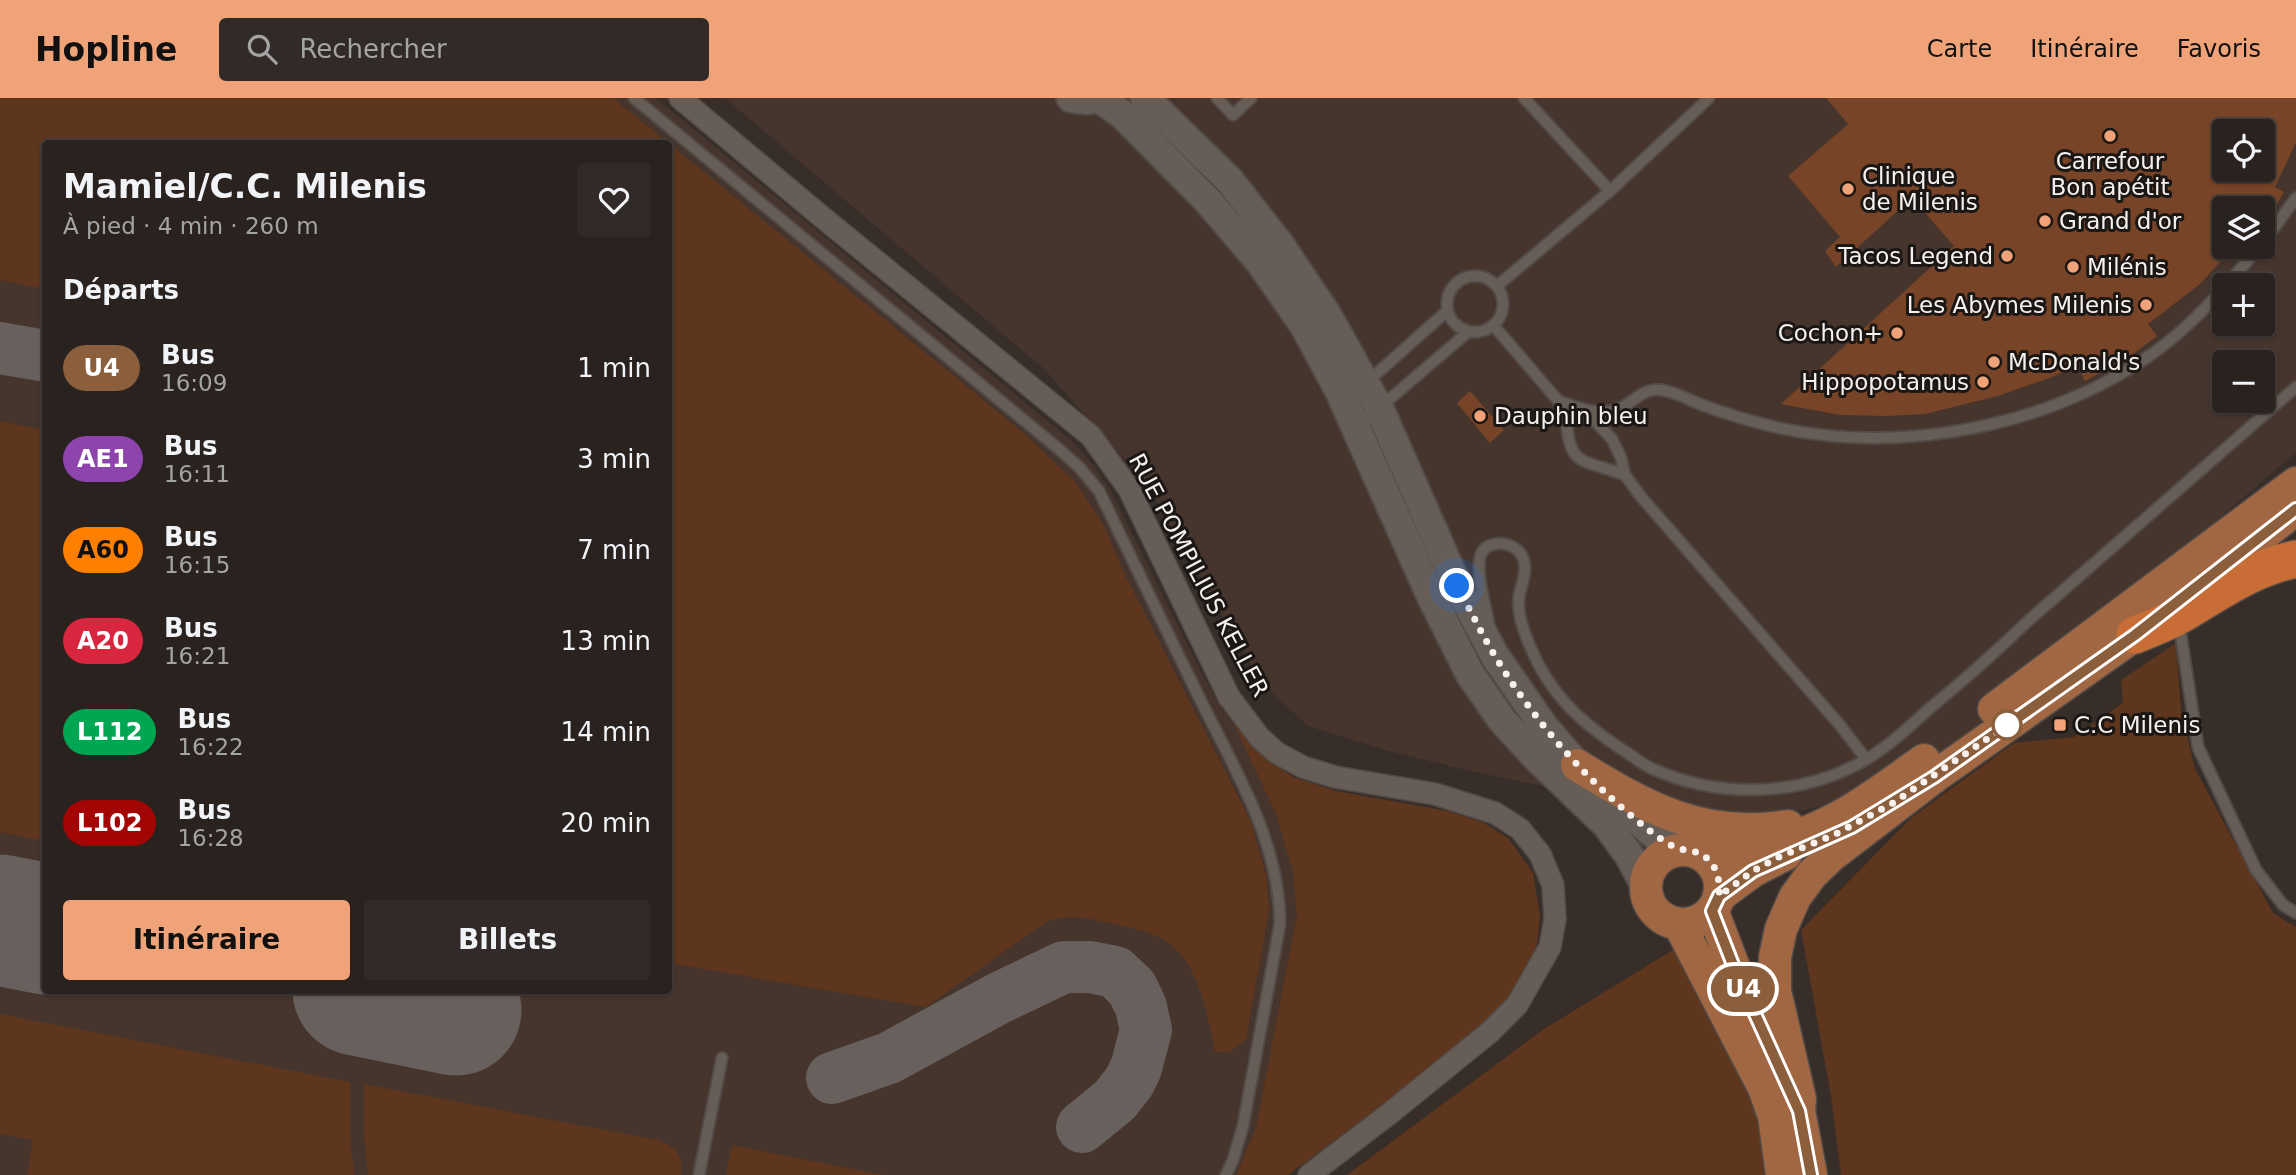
<!DOCTYPE html>
<html lang="fr">
<meta charset="utf-8">
<style>
:root{--surface:#29221f;--page:#312a28;--text:#f1f3f6;--muted:#a5a4a4;--line:#453f3d;--accent:#f0a378}
body{margin:0;font-family:"DejaVu Sans",sans-serif;background:var(--page);color:var(--text);height:100vh;display:flex;flex-direction:column;font-size:26px;white-space:nowrap}
*{box-sizing:border-box;margin:0}
p{font-size:23px;color:var(--muted)}
.icon{flex:none;width:38px;height:38px;fill:none;stroke:currentColor;stroke-width:2;stroke-linecap:round;stroke-linejoin:round}
.map{position:relative;flex:1;overflow:hidden}
.drawer{position:absolute;left:42px;top:42px;width:630px;height:854px;display:flex;flex-direction:column;background:var(--surface);border-radius:7px;box-shadow:0 2px 5px #0004,0 0 0 2px var(--line)}
.drawer>*{flex:none}
.badge{padding:0 14px;border-radius:23px;font-size:24px;line-height:46px}
.controls{position:absolute;left:2212px;top:21px;display:grid;gap:14px}
.controls a{display:grid;place-items:center;width:63px;height:63px;border-radius:7px;background:var(--surface);box-shadow:0 2px 5px #0004,0 0 0 2px var(--line);font-size:35px}
.you{position:absolute;width:35px;height:35px;margin:-18px;border:5px solid #fff;border-radius:50%;background:#1a73e8;box-shadow:0 0 0 10px #1a73e833}
.map>.badge{position:absolute;translate:-50% -50%;box-shadow:0 0 0 4px #fff}
h2{padding:0 21px;font-size:26px;line-height:63px}
.round{display:grid;place-items:center;flex:none;width:74px;height:74px;border-radius:7px;background:var(--page)}
.headline{display:flex;align-items:center;justify-content:space-between;height:119px;padding:0 21px}
h1{font-size:33px;font-weight:700;line-height:52px}
.button{display:flex;gap:14px;margin-top:auto;padding:14px 21px}
.button a{flex:1;height:80px;border-radius:7px;background:var(--accent);color:#111;font-size:28px;font-weight:700;line-height:80px;text-align:center}
.button a+a{background:var(--page);color:var(--text)}
ul{padding:0;list-style:none}
li{display:flex;align-items:center;gap:21px;height:91px;padding:0 21px}
li div{flex:1}
li b{display:block;font-size:26px}
li em{font-style:normal}
li .badge{min-width:77px;font-weight:700;text-align:center}
header{display:flex;align-items:center;gap:42px;box-sizing:border-box;height:98px;padding:0 35px;background:var(--accent);color:#111}
header strong{font-size:33px}
nav{display:flex;gap:38px;margin-inline-start:auto;font-size:24px}
.search{width:490px;height:63px;background:var(--page);display:flex;align-items:center;gap:18px;box-sizing:border-box;padding:0 24px;border-radius:7px;color:var(--muted);font-size:26px}
.map>svg:first-child{display:block}
.built{fill:#45352d;fill-rule:evenodd}
.green{fill:#5e351d}
.lines{fill:none;stroke-linecap:round;stroke-linejoin:round}
.taxiway{stroke:#68605c;stroke-width:52}
.runway{stroke:#68605c;stroke-width:131}
.building{fill:#774427;fill-rule:evenodd}
.lane-casing{stroke:#524a46;stroke-width:14}
.street-casing{stroke:#524a46;stroke-width:24}
.secondary-casing{stroke:#524a46;stroke-width:32}
.primary-casing{stroke:#524a46;stroke-width:35}
.highway-casing{stroke:#524a46;stroke-width:40}
.lane{stroke:#675d57;stroke-width:10}
.street{stroke:#675d57;stroke-width:21}
.secondary{stroke:#675d57;stroke-width:28}
.primary{stroke:#a16743;stroke-width:32}
.highway{stroke:#c86d36;stroke-width:37}
.line-casing{stroke:#fff;stroke-width:16}
.line{stroke:#8b5e3c;stroke-width:10}
.walk{stroke:#f7f0ed;stroke-width:7;stroke-dasharray:0 12.6}
.poi-dot{fill:#f0a378;stroke:#1b1715;stroke-width:2.5}
.stop-dot{fill:#fff;stroke:#8b5e3c;stroke-width:3.5}
.labels{text-anchor:middle;stroke-width:6;stroke-linejoin:round;paint-order:stroke}
.poi-label{font-size:23px;fill:#f7f0ed;stroke:#1b1715;text-anchor:start}
.street-label{font-size:23px;fill:#f7f0ed;stroke:#1b1715}
</style>
<header>
<strong>Hopline</strong>
<div class="search"><svg class="icon" aria-label="search" viewBox="0 0 24 24"><circle cx="10" cy="10" r="6"/><path d="M15 15l6 6"/></svg>Rechercher</div>
<nav><a>Carte</a><a>Itinéraire</a><a>Favoris</a></nav>
</header>
<div class="map">
<svg width="2296" height="1077" viewBox="0 0 2296 1077">
<rect width="100%" height="100%" fill="#372e29"/>
<g class="built">
<path d="M0,0H656L1073,344L1093,367L1111,393L1204,580L1225,615L1267,661L1293,679L1336,693L1447,713L1484,725L1508,740L1533,775L1540,819L1288,1077H0ZM46,46H668V892H46Z"/>
<path d="M725,0H2296V354L1920,680L1827,707L1744,724L1684,718L1466,672L1385,652L1308,628L1260,583L1146,385L1044,271ZM2224,33H2263V72H2224ZM2224,110H2263V149H2224ZM2224,187H2263V226H2224ZM2224,264H2263V303H2224Z"/>
</g>
<g class="green">
<path d="M0,0H613L1025,336L1076,385L1103,426L1123,473L1251,724L1266,777L1269,812L1246,941L1230,954H1215C1208,919 1200,869 1170,846C1153,833 1129,829 1109,825C1086,820 1068,815 1046,824L926,909L669,865L668,46H46L45,191L0,182Z"/>
<path d="M0,323L45,332V743L0,734Z"/>
<path d="M2176,545L2181,612L2195,671L2273,815L2296,829V1077H1841L1831,998L1801,832L1911,720L2014,645L2074,639L2123,605L2121,582Z"/>
<path d="M1232,622L1267,661L1293,679L1336,693L1447,713L1484,725L1508,740L1533,775L1540,819L1536,854L1523,885L1496,921L1288,1077H1236L1256,1030L1297,817L1293,774L1276,716Z"/>
<path d="M1681,847L1759,1010L1767,1077H1347L1544,931Z"/>
<path d="M0,916L350,984V1036L354,1077H27L33,1042L0,1036Z"/>
<path d="M364,986L658,1042C679,1051 682,1055 681,1077H368L364,1037Z"/>
<path d="M732,1047L884,1077H726Z"/>
</g>
<g class="lines">
<g class="taxiway">
<path d="M0,250L46,258"/>
<path d="M832,980L889,960L999,900L1064,869H1090L1115,874L1132,890L1141,909L1146,932L1136,970L1129,984L1115,1002L1082,1029"/>
</g>
<g class="runway">
<path d="M0,822L46,831"/>
<path d="M358,892L456,912"/>
</g>
</g>
<g class="building">
<path d="M1826,0H2296V44L2275,89L2284,94L2263,130V110H2224V149H2234L2200,186L2148,226L2157,238L2133,256L2130,261L2116,269H2111L2085,283L2077,267L2052,279L1998,298L1925,316L1886,318L1840,317L1781,306L1954,148L1912,100L1836,169L1825,153L1840,139L1788,78L1848,26ZM2224,33H2263V72H2224Z"/>
<path d="M1470,293L1504,332L1490,345L1457,305Z"/>
</g>
<g class="lines">
<g class="lane-casing">
<g id="lane">
<path d="M634,0L1060,352L1079,369L1099,393C1133,463 1166,532 1200,601C1235,672 1280,744 1280,826L1243,1028L1233,1062L1226,1077"/>
<path d="M1217,0L1233,17L1251,0"/>
<path d="M1524,0L1610,93"/>
<path d="M2263,145L2296,100"/>
<circle cx="1475" cy="206" r="28"/>
<path d="M2226,187L2260,149"/>
<path d="M1497,188L1610,93L1709,0"/>
<path d="M1494,228L1561,306"/>
<path d="M1366,285L1447,213"/>
<path d="M1558,303C1575,308 1597,318 1615,312C1633,307 1641,289 1662,292C1676,294 1689,302 1702,307C1729,317 1756,325 1784,331C1904,355 2044,329 2146,260C2176,240 2201,216 2224,189"/>
<path d="M1566,313C1568,370 1579,360 1625,377"/>
<path d="M1574,315L1595,323L1612,341L1621,360L1625,377L1642,400L1839,626L1866,661"/>
<path d="M1357,329L1468,234"/>
<path d="M2179,525L2198,649L2256,772L2283,807L2296,815"/>
<path d="M1489,527C1486,509 1476,476 1480,459C1485,439 1519,442 1524,463C1527,475 1521,487 1519,499C1517,515 1523,531 1529,546C1549,596 1581,625 1626,654C1634,659 1643,667 1653,671C1720,701 1803,699 1867,661C1890,647 1909,629 1929,611C1963,583 1996,554 2028,523L2296,289"/>
<path d="M699,1077L722,960"/>
</g>
</g>
<g class="street-casing">
<path id="street" d="M680,0L822,119L1091,338L1129,391L1229,599L1260,640L1277,655L1303,669L1335,679L1435,696L1495,715L1520,731L1540,756L1553,787L1555,821L1550,849L1517,907L1490,934L1389,1016L1309,1077"/>
</g>
<g class="secondary-casing">
<g id="secondary">
<path d="M1071,0L1087,2L1097,0"/>
<path d="M1099,0L1122,16L1208,103L1260,164L1304,227L1339,292L1431,498L1470,576L1502,622L1536,659L1607,727L1629,757L1646,789"/>
<path d="M1145,0L1230,83L1280,147L1327,217L1379,310L1457,487L1495,558L1544,629L1577,667L1617,705L1656,738L1681,751"/>
</g>
</g>
<g class="primary-casing">
<g id="primary">
<path d="M1994,611L2296,385"/>
<path d="M1577,667C1646,710 1704,742 1788,728"/>
<circle cx="1683" cy="789" r="37"/>
<path d="M1707,760C1751,754 1795,742 1835,721C1866,705 1895,682 1924,662"/>
<path d="M1719,798L1753,773L1786,756"/>
<path d="M1712,812L1735,872L1799,1013L1811,1077"/>
<path d="M1679,826L1764,990L1774,1018L1782,1077"/>
<path d="M1799,1013L1800,1001L1775,893V859L1781,831L1795,799L1812,776L1832,757L1934,679L2135,537L2296,411"/>
</g>
</g>
<g class="highway-casing">
<path id="highway" d="M2135,537C2150,531 2166,525 2180,517C2218,495 2251,470 2296,461"/>
</g>
<use href="#lane" class="lane"/>
<use href="#street" class="street"/>
<use href="#secondary" class="secondary"/>
<use href="#primary" class="primary"/>
<use href="#highway" class="highway"/>
</g>
<g class="lines">
<g class="line-casing">
<path id="line" d="M1811,1077L1799,1013L1735,872L1712,813L1719,798L1753,773L1852,729L1934,679L2135,537L2296,411"/>
</g>
<use href="#line" class="line"/>
<path class="walk" d="M1457,488C1470,511 1481,535 1495,558C1534,623 1586,682 1645,729C1655,737 1669,748 1681,751C1685,752 1689,752 1692,753C1714,758 1721,778 1719,798L1753,773L1779,759L1834,737L1893,705L2012,624L2007,627"/>
</g>
<g class="poi-dot">
<circle cx="2110" cy="38" r="7"/>
<circle cx="1848" cy="91" r="7"/>
<circle cx="2045" cy="123" r="7"/>
<circle cx="2007" cy="158" r="7"/>
<circle cx="2073" cy="169" r="7"/>
<circle cx="2146" cy="207" r="7"/>
<circle cx="1897" cy="235" r="7"/>
<circle cx="1994" cy="264" r="7"/>
<circle cx="1983" cy="284" r="7"/>
<circle cx="1480" cy="318" r="7"/>
<rect x="2053" y="620" width="14" height="14" rx="3.5"/>
</g>
<circle class="stop-dot" cx="2007" cy="627" r="14"/>
<g class="labels">
<g class="poi-label">
<text x="2110" y="71" text-anchor="middle">Carrefour<tspan x="2110" dy="26">Bon apétit</tspan></text>
<text x="1862" y="86">Clinique<tspan x="1862" dy="26">de Milenis</tspan></text>
<text x="2059" y="131">Grand d'or</text>
<text x="1993" y="166" text-anchor="end">Tacos Legend</text>
<text x="2087" y="177">Milénis</text>
<text x="2132" y="215" text-anchor="end">Les Abymes Milenis</text>
<text x="1883" y="243" text-anchor="end">Cochon+</text>
<text x="2008" y="272">McDonald's</text>
<text x="1969" y="292" text-anchor="end">Hippopotamus</text>
<text x="1494" y="326">Dauphin bleu</text>
<text x="2074" y="635">C.C Milenis</text>
</g>
<g class="street-label">
<text transform="translate(1199 477) rotate(62)" y="8">RUE POMPILIUS KELLER</text>
</g>
</g>
</svg>
<div class="controls">
<a><svg class="icon" aria-label="locate" viewBox="0 0 24 24"><circle cx="12" cy="12" r="6"/><path d="M12 2v4M12 18v4M2 12h4M18 12h4"/></svg></a>
<a><svg class="icon" aria-label="layers" viewBox="0 0 24 24"><path d="M12 4l9 5-9 5-9-5zM3 14l9 5 9-5"/></svg></a>
<a>+</a>
<a>−</a>
</div>
<div class="you" style="left:1457px;top:488px"></div>
<b class="badge" style="left:1743px;top:891px;background:#8b5e3c;color:#fff">U4</b>
<section class="drawer">
<div class="headline"><div><h1>Mamiel/C.C. Milenis</h1><p>À pied · 4 min · 260 m</p></div><a class="round"><svg class="icon" aria-label="heart" viewBox="0 0 24 24"><path d="M12 20l-8-8c-3-5 5-10 8-4 3-6 11-1 8 4z"/></svg></a></div>
<h2>Départs</h2>
<ul>
<li><span class="badge" style="background:#8b5e3c;color:#fff">U4</span><div><b>Bus</b><p>16:09</p></div><em>1 min</em></li>
<li><span class="badge" style="background:#8e44ad;color:#fff">AE1</span><div><b>Bus</b><p>16:11</p></div><em>3 min</em></li>
<li><span class="badge" style="background:#ff8000;color:#111">A60</span><div><b>Bus</b><p>16:15</p></div><em>7 min</em></li>
<li><span class="badge" style="background:#d7263d;color:#fff">A20</span><div><b>Bus</b><p>16:21</p></div><em>13 min</em></li>
<li><span class="badge" style="background:#00a651;color:#fff">L112</span><div><b>Bus</b><p>16:22</p></div><em>14 min</em></li>
<li><span class="badge" style="background:#a30505;color:#fff">L102</span><div><b>Bus</b><p>16:28</p></div><em>20 min</em></li>
</ul>
<div class="button"><a>Itinéraire</a><a>Billets</a></div>
</section>
</div>
